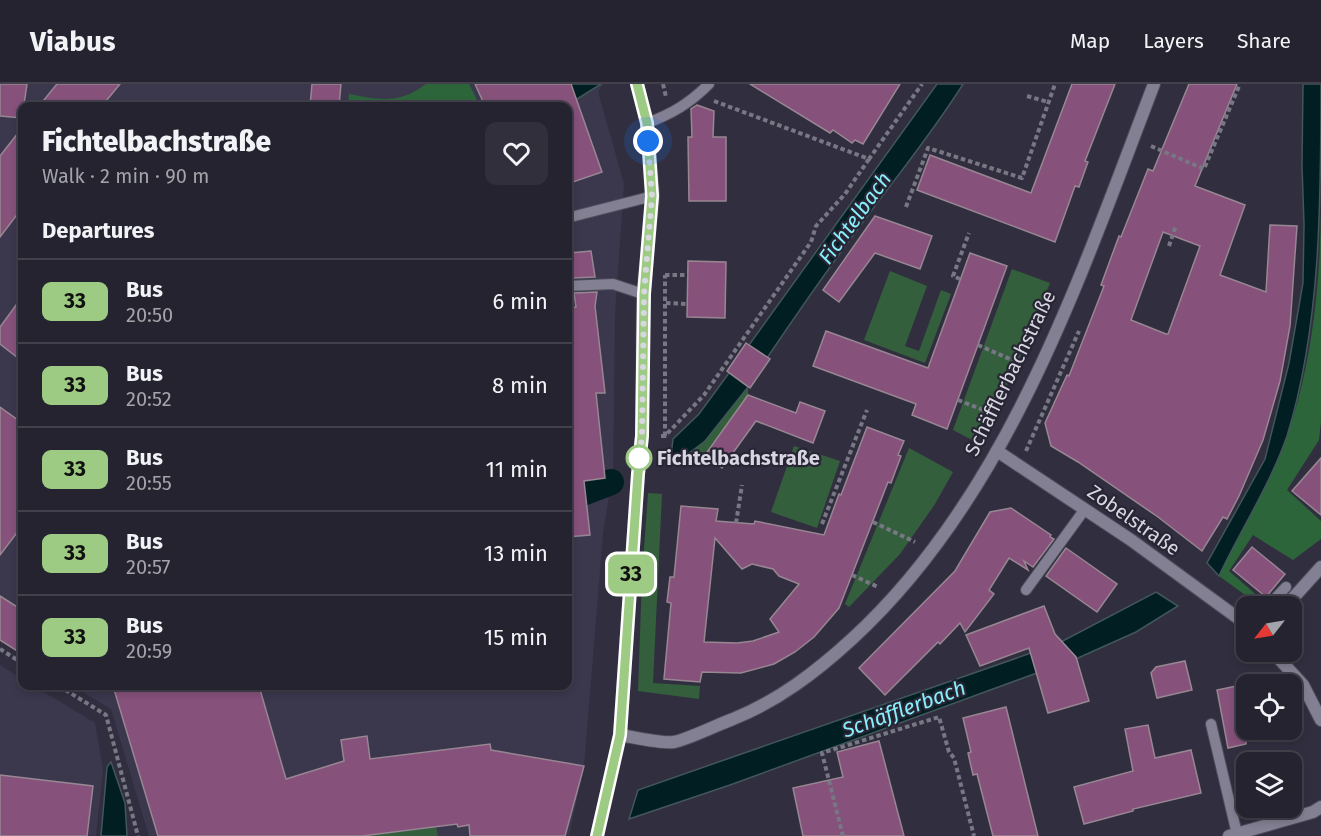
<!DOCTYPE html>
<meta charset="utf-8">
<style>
:root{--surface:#25232f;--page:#312f3b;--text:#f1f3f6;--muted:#a3a4aa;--line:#42404b}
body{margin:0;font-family:"Fira Sans",sans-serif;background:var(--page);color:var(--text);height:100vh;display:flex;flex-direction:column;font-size:22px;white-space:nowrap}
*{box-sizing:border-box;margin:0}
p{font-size:20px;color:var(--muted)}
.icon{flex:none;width:33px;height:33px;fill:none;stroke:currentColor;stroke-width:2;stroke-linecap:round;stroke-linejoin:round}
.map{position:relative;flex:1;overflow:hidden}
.drawer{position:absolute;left:18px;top:18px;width:554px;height:588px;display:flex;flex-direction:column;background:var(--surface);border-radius:12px;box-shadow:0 3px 9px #0003,0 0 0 2px var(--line)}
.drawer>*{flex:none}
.badge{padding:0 12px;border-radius:9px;font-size:21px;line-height:39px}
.needle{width:39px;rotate:239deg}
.fabs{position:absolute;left:1236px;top:512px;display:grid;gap:12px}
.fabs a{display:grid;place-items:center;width:66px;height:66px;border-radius:12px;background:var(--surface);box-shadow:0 3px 9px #0003,0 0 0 2px var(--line);font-size:30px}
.you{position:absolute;width:30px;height:30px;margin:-15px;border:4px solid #fff;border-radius:50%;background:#1a73e8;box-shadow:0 0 0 9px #1a73e833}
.map>.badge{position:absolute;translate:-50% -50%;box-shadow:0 0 0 3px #fff}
h2{padding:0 24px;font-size:22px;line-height:54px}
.round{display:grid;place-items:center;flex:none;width:63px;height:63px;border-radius:12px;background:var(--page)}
.headline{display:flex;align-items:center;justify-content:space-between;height:102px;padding:0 24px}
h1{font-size:28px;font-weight:800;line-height:45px}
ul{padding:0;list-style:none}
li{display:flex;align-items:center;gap:18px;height:84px;padding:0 24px;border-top:2px solid var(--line)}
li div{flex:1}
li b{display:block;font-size:22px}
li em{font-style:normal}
li .badge{min-width:66px;font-weight:700;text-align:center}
header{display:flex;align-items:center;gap:36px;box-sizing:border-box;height:84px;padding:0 30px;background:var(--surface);border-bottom:2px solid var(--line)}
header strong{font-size:28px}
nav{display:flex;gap:33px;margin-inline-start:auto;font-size:21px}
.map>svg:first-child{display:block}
.built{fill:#3b384e}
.green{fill:#345f3d}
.forest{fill:#2d653a}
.water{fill:#011f22;stroke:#42565b;stroke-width:1.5}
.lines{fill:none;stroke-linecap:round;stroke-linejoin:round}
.canal{stroke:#011f22;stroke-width:26}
.building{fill:#86517b;stroke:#988693;stroke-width:1.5;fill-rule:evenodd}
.service-casing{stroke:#4e4d5a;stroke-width:12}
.minor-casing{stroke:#4e4d5a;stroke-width:14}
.path{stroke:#787784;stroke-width:4;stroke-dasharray:4.5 3;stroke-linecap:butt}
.service{stroke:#838093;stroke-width:10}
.minor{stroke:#838093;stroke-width:12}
.line-casing{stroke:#fff;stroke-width:14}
.line{stroke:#9ecb84;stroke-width:9}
.walk{stroke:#d8d7e1;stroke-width:6;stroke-dasharray:0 10.8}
.stop-dot{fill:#fff;stroke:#9ecb84;stroke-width:3}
.labels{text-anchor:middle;stroke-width:4.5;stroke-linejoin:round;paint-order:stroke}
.street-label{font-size:20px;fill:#d8d7e1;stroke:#282535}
.stop-label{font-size:20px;font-weight:bold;fill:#d8d7e1;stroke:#282535;text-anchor:start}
.water-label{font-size:21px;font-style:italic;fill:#88effa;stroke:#282535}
</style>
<header>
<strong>Viabus</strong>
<nav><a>Map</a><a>Layers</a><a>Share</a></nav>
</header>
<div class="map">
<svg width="1321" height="752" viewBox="0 0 1321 752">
<rect width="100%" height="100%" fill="#312f3f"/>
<g class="built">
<path d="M0,0H603L598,8L624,100L615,229L613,387L603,449L584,682L569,752H149L111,625L73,602H567V22H22V571L0,557Z"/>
<path d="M0,581L22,595V602H34L95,639L103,686L96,752H0Z"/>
</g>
<g class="green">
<path d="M1012,185L1050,199C1028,253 1008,309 976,358L953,346Z"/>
<path d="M890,187L927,202L905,262L919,267L941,206L951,210L925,279L864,256Z"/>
<path d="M748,303V311L701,378L671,376V372L684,373L705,357Z"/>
<path d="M794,362L840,377L817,444L771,428Z"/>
<path d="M909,364L953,388L935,420L900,470L849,523L845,520Z"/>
<path d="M648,409L662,410L653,599L700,602L699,615L638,607L642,493Z"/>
<path d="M400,602H449L400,608Z"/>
<path d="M436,743L438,752H362Z"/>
</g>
<g class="forest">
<path d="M426,0H469L480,22H348L349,10C379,16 400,20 426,0Z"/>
<path d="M1321,126V338L1319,356L1287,406L1321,437V455L1293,476L1253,451L1229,487L1261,515L1259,521L1219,492C1241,445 1270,401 1287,352C1312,281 1320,201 1321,126Z"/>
</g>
<g class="water">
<path d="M555,0H601L577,15L554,22H498Z"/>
<path d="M937,0H963C933,48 897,92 863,138C830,182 798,228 767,274L749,261Z"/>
<path d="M1303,0H1321C1321,116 1321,242 1287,352C1270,401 1241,445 1219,492L1207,479L1265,375L1289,279L1303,199L1304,140L1302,81Z"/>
<path d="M729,289L748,303L705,357L684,373L671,372L673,355L699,330Z"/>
<path d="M1156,508L1178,522L1136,548L1078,574L730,701L629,735L638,706L1057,560Z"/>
<path d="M111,678L125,719L127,752H101L107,683Z"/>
</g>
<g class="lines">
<path class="canal" d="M585,408L611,398"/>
</g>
<g class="building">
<path d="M0,0H27L22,34L0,32Z"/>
<path d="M57,0H120L102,22H39Z"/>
<path d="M312,0H341L339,22H310Z"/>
<path d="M475,0H571L602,88L567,100V22H485Z"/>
<path d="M750,0H900L863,60L855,56L852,59L833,46L830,49Z"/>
<path d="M1072,0H1115L1085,77L1088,78L1079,103L1075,102L1055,158L917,106L930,71L1031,109Z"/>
<path d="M1189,0H1237L1195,102L1245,121L1220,191L1266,208L1270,141L1297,142L1290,242L1280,297L1263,356L1239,412L1227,435L1223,433L1202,467L1158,433L1078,378L1051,362L1045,339L1067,291L1069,292L1104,202L1101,201L1119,152L1121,153L1148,85L1153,87ZM1163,148L1200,162L1168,250H1166L1131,236Z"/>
<path d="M697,21L714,27L713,53H726V117H689L688,53H692L691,25Z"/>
<path d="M22,44V124L0,153V72Z"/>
<path d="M875,132L932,152L920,185L875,169L839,218L823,206Z"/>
<path d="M591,167L595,193L573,194L569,169Z"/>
<path d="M970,169L1007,182L947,345L912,331L916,320L813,282L826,247L928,284Z"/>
<path d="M688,177L726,178L725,234L687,233Z"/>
<path d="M597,208L595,222L605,309H596L605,394L584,397L590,451L567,453V224L576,223L574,209Z"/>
<path d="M22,213V277L0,260V243Z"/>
<path d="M746,259L770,275L750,304L727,287Z"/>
<path d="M748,311L796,329L800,318L825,327L813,359L756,337L722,384L705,371Z"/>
<path d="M0,323L22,339V442L0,471Z"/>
<path d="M867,343L904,357L898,371L901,372L891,399L888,398L839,524L814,553L795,568L774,580L741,589L702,588L700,598L664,595L671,519L667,518L670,493H674L681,422L718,425L716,437L754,440L755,437L824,451L839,410L841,411ZM715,454L742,485L752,480L773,485L779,492L799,500L770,535L779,548L753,557L737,559L704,558Z"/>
<path d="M1321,374V431L1292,407Z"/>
<path d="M1011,424L1051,451L1050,453L1054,455L1033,483L1024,477L1028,486L1009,474L989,506L994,510L965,548L960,539L940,560L938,558L885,611L859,584L955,487L990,428Z"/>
<path d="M1252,463L1285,490L1266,513L1233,486Z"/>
<path d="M1066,464L1117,500L1097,528L1046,492Z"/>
<path d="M0,512L22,526V570L0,556Z"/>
<path d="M1044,522L1055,550L1076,573L1089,617L1048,629L1029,564L980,582L966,551Z"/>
<path d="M1185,577L1192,606L1157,614L1151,589L1156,583Z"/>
<path d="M1246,600V660L1228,664L1217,606Z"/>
<path d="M113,602H259L286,695L344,677L341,656L367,652L370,675L490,660L491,666L584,682L565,752H470L469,741L458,743L457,740L362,752H158Z"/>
<path d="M1006,623L1029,716L1038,752H993L977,690L973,691L968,669L971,668L963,634Z"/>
<path d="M1148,641L1155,674L1191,666L1201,709L1133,725V727L1084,740L1074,703L1133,687L1125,645Z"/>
<path d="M879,657L904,752H803L793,704L843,693L837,668Z"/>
<path d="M0,691L93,702L87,752H0Z"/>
</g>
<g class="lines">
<g class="service-casing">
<g id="service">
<path d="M647,39C672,30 690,19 709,0"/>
<path d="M567,134L653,112"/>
<path d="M567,202L613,200L643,210"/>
<path d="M1026,506L1085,425"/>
<path d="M1268,522L1286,503"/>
<path d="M1211,640L1237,750"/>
</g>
</g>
<g class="minor-casing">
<g id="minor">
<path d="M997,367L1131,456L1246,540"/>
<path d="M1286,522L1321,483"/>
<path d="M1272,567L1303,601L1321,636"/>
<path d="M620,651C633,653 662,660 674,658C687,656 719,640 733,635C778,617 816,588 852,555C1008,412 1080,193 1154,0"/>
<path d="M597,752L620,651L638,390L642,352L643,210L653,112L647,39L637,0"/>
<path d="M1229,752L1313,728L1321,723"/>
</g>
</g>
<g class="path">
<path d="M663,0L666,13"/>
<path d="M1027,12L1048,18"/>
<path d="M714,17L869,75L922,0"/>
<path d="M1151,62L1204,85L1240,0"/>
<path d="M906,123L928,64L1022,94L1055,0"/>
<path d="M1169,162L1176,141"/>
<path d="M665,191H688"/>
<path d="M960,195L953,192L969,149"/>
<path d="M666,219L687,220"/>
<path d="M978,261L1021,280"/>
<path d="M958,316L996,331"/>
<path d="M661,352H665L704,311L811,158L816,142L845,110L869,75"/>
<path d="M665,352V191"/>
<path d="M1026,367L1079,247"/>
<path d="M873,438L915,458"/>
<path d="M736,439L742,401"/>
<path d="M822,440L867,326"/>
<path d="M852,491L878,503"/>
<path d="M0,565L22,579"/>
<path d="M59,602L106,631L138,752"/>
<path d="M843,752L822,669L939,633L949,668L954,674L974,752"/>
</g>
<use href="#service" class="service"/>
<use href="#minor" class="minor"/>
</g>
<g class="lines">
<g class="line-casing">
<path id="line" d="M597,752L620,651L638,390L642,352L644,210L652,112L647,39L637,0"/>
</g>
<use href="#line" class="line"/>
<path class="walk" d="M639,374V377L642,352L644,210L652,112L648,57"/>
</g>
<circle class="stop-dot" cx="639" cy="374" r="12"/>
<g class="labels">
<g class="street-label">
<text transform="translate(1010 289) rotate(-64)" y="7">Schäfflerbachstraße</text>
<text transform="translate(1134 436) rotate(35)" y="7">Zobelstraße</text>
</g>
<g class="stop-label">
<text x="657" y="381">Fichtelbachstraße</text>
</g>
<g class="water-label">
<text transform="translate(855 134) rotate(-54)" y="7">Fichtelbach</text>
<text transform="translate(904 625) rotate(-20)" y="7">Schäfflerbach</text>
</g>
</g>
</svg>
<div class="fabs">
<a><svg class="needle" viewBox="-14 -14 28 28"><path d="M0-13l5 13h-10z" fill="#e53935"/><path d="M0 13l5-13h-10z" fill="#a3a4aa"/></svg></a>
<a><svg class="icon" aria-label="locate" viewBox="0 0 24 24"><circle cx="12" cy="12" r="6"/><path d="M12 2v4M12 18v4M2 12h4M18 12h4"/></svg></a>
<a><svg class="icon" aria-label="layers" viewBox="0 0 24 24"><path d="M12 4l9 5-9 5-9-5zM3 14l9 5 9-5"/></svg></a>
</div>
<div class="you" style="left:648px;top:57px"></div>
<b class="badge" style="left:631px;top:490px;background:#9ecb84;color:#111">33</b>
<section class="drawer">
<div class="headline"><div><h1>Fichtelbachstraße</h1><p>Walk · 2 min · 90 m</p></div><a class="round"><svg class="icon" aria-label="heart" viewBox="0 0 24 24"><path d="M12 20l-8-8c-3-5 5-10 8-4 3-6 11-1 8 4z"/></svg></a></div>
<h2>Departures</h2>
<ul>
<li><span class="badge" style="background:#9ecb84;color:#111">33</span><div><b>Bus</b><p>20:50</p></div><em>6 min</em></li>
<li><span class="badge" style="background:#9ecb84;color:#111">33</span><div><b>Bus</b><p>20:52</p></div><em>8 min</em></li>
<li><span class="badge" style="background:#9ecb84;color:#111">33</span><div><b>Bus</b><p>20:55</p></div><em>11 min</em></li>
<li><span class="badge" style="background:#9ecb84;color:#111">33</span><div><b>Bus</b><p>20:57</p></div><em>13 min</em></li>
<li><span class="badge" style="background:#9ecb84;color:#111">33</span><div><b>Bus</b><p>20:59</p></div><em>15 min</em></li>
</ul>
</section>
</div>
